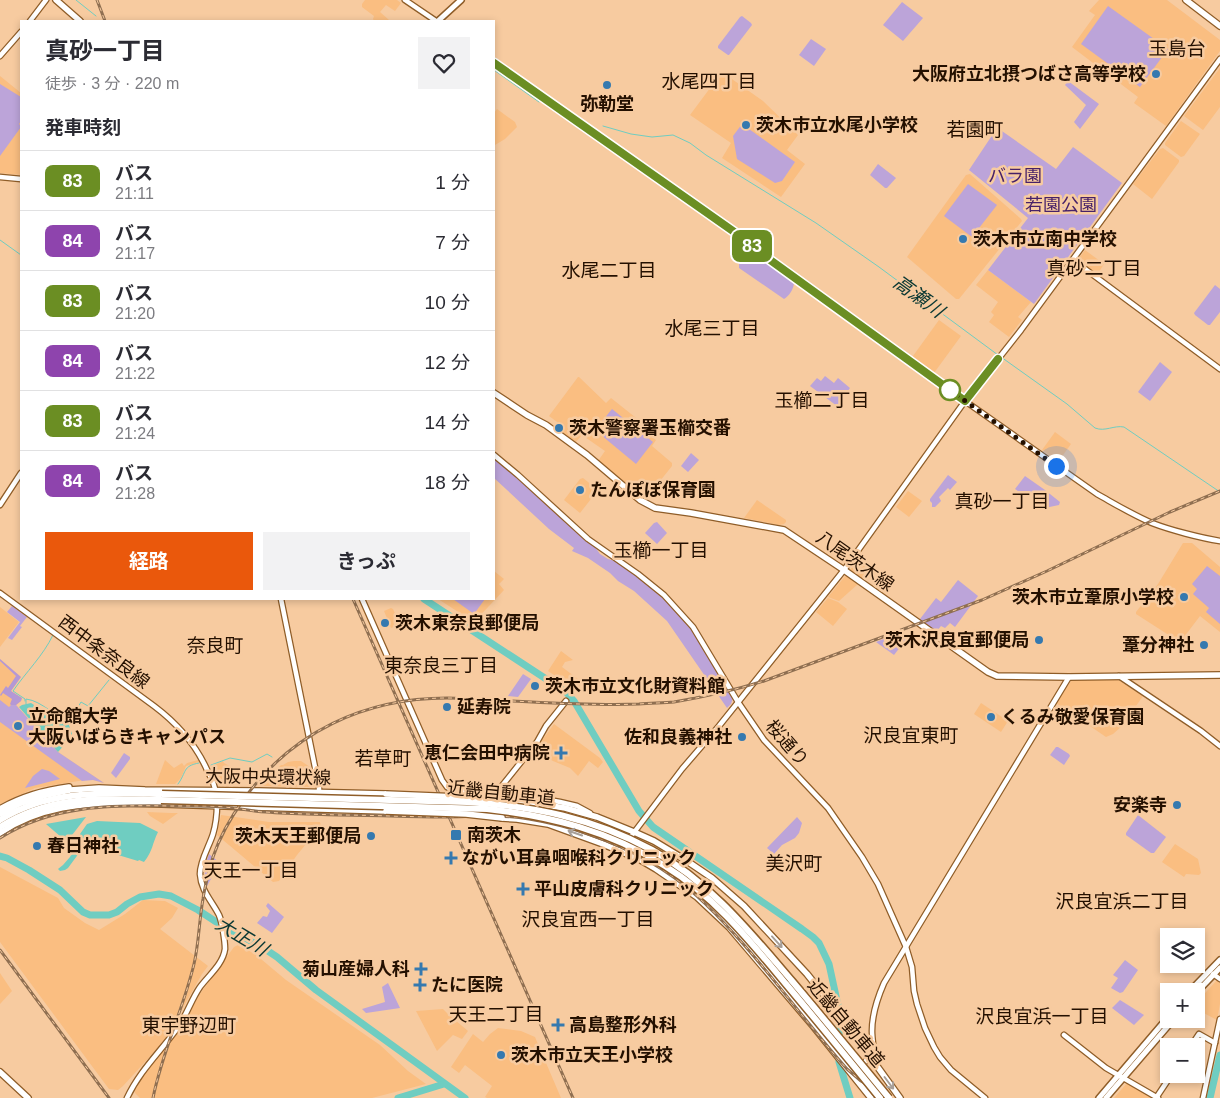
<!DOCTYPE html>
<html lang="ja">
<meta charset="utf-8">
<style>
:root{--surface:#fff;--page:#f2f2f3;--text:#2b2b33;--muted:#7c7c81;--line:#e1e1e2;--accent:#ea580c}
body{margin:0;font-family:Arial,"Noto Sans JP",sans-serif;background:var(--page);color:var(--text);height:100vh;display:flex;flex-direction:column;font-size:19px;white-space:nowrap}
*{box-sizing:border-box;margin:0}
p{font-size:16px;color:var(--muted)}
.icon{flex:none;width:28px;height:28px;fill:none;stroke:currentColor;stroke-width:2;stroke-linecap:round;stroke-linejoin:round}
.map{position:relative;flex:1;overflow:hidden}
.drawer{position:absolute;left:20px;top:20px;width:475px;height:580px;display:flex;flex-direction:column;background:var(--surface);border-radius:0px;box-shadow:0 2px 8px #0003}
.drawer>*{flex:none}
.badge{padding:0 10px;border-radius:8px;font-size:18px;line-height:32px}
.tools{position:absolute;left:1160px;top:928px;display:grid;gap:10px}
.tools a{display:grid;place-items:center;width:45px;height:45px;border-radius:0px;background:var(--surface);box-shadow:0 2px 8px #0003;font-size:25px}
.you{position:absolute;width:25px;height:25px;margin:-12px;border:4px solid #fff;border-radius:50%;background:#1a73e8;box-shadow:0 0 0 8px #1a73e833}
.map>.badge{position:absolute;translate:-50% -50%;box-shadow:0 0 0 2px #fff}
h2{padding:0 25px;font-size:19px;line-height:45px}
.round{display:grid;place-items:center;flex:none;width:52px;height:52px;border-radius:0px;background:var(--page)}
.headline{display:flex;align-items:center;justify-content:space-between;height:85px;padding:0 25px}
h1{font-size:24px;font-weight:700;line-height:38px}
.action{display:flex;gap:10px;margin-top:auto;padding:10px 25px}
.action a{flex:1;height:58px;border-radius:0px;background:var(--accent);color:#fff;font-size:20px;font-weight:700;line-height:58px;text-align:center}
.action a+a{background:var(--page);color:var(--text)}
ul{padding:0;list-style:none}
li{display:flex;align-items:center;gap:15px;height:60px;padding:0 25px;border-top:1px solid var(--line)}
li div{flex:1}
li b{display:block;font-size:19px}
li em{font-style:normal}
li .badge{min-width:55px;font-weight:700;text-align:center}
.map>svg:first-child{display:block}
.built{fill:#fabe81}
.green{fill:#bca4d9}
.forest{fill:#b498d5}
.water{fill:#6fcdc1}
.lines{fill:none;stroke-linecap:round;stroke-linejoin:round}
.stream{stroke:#6fcdc1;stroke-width:1}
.river{stroke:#6fcdc1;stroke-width:7}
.tertiary-casing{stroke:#8f5d28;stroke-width:7}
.secondary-casing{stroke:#8f5d28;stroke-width:8}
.primary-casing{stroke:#8f5d28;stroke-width:8}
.motorway-casing{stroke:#8f5d28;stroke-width:9}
.tertiary{stroke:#fff;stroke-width:4.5}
.secondary{stroke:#fff;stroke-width:5}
.primary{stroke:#fff;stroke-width:5.5}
.motorway{stroke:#fff;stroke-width:6}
.rail-casing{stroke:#8f6f51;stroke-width:3}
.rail{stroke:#f7cba0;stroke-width:1;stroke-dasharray:4;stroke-linecap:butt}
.primary-bridge-casing{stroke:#8f5d28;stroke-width:8;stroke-linecap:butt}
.motorway-bridge-casing{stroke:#8f5d28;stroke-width:9;stroke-linecap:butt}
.primary-bridge{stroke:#fff;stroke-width:5.5}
.motorway-bridge{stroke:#fff;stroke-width:6}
.oneway{stroke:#a79f99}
.line-casing{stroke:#fff;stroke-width:11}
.line{stroke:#6b8e23;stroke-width:8}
.walk{stroke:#241000;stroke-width:5;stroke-dasharray:0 9}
.poi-dot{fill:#3579af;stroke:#f7cba0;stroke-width:2}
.stop-dot{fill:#fff;stroke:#6b8e23;stroke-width:2.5}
.labels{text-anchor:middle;stroke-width:5;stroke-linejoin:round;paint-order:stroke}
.poi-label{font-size:18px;font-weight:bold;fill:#241000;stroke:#f7cba0;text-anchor:start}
.park-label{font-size:18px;fill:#472168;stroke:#f7cba0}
.street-label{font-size:18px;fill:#241000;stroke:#f7cba0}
.neighbourhood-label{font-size:19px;fill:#241000;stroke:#f7cba0}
.water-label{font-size:19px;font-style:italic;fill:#093732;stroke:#f7cba0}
</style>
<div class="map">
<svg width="1220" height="1098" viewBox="0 0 1220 1098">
<rect width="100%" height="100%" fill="#f7cba0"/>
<g class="built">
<path d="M365,0H397L401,3L395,11L386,5L380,12L389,20L388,21H374L373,19L374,16L362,7V4Z"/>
<path d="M1099,0H1167L1220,40V51L1166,126L1134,103L1138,97L1072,47L1095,15L1089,11Z"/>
<path d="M1220,68V107L1203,130L1184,116Z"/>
<path d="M722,72L763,101L798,135L787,150L805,164L781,197L722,158L731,143L690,115Z"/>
<path d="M0,76L21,93V175L0,173Z"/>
<path d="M497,109L515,122L517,127L505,139L495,145L494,144V113Z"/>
<path d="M1181,121L1200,134L1184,156L1181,157L1165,145V143Z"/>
<path d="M1163,148L1179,160V162L1152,199L1133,184L1160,149Z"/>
<path d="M970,174L1021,219L1022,221L959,299H956L907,257L966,175Z"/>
<path d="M1085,250L1104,264L1099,272L1095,274L1081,263L1079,258Z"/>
<path d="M988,270L1031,302L1018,317L1022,320L1009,337L989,322L994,315L991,312L998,302L976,285Z"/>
<path d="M939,320L961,336L934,373L914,359L913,356Z"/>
<path d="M578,377H579L606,403L611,398L650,429L647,433L656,440L652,446L672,463V466L660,481L656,482L642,499L598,461L605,451L582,435L575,443L560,433L564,427L549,416Z"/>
<path d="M1055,432L1071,444L1058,462L1042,450Z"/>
<path d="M583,478L598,490L580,513L564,500L580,479Z"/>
<path d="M908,491L922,501L909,517L896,507Z"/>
<path d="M757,500L786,520V522L784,524L779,525L744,518Z"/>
<path d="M1183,543H1192L1220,567V632L1200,616L1181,641H1178L1136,614V612L1158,584Z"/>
<path d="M859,558L871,567L861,580L849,571Z"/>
<path d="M494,571L504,579L499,584L504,590L474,622L438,599H494Z"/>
<path d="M846,575L858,584L839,601L828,597Z"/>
<path d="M828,598L838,602L847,609L833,626L816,612Z"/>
<path d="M0,607L19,622L0,647Z"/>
<path d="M391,608L393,609L400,624L391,628L384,611Z"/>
<path d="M561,651L573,660L565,662L562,667L582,682L578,689H575L548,671Z"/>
<path d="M0,659L21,677L11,691L22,698L21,701L16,705L58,752L104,783L93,780H85L35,788L0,804Z"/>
<path d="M1079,678H1115L1143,696L1122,726L1113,734L1106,737L1056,703L1071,681Z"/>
<path d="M981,703L1008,721L1001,732L974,714Z"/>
<path d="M554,724L600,758L603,762L598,768L589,761L578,776L570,768L553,761L535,750Z"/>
<path d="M165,760L174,768L182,763L184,766L187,763L198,760L199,762L186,766L181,778L175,784H156Z"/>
<path d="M223,761L224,763L239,771L230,786L222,785L218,782L212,766Z"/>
<path d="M294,761H301L310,767L307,771L312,775L315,785L313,787L263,786V785L271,775L277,773L272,774L281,765H283L288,762Z"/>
<path d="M147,812L171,813H178L163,824L150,816Z"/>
<path d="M221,815L269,822H320L321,826L297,855L279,881L273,882L217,835Z"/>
<path d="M1175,844L1198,859L1201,873L1199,875L1186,874L1184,877L1162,862Z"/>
<path d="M0,867L58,898L64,908L85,923L99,930L125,914L143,900L165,901L178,908L172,918L160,929L208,966L202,974L165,1040L123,1086L118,1090L109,1089L0,942Z"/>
<path d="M238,945L255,954L286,980L380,1045L408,1071L426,1084L372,1098H140L135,1093L134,1090L140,1078L173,1039L200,994L212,977L234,947Z"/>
<path d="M0,973L12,991L0,1004Z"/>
<path d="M1217,980L1220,983V1004L1217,1020L1196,1009V1003Z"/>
<path d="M443,1009L448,1014L468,1031L462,1039L453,1035L437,1051L416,1011Z"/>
<path d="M498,1028L521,1031L535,1037L561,1098H487L485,1097L492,1086L465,1065L459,1073L451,1067L473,1034L483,1042L490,1034Z"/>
<path d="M1128,1082L1150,1096L1152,1098H1114Z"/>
</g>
<g class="green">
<path d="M902,2L923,18L903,41L883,25Z"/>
<path d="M1108,6L1168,49L1140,87L1081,44Z"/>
<path d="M742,16L751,23L752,25L729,55H728L718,48V46L740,17Z"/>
<path d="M811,39L826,49L814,66L799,55Z"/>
<path d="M1068,81L1099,104L1080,129L1074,122L1086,105L1065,85Z"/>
<path d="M0,84L21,97V121L19,124L21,126V127L0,156Z"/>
<path d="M742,124L795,162L782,181L775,183L737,159L733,136Z"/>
<path d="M999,129L1056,169L1073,147L1122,183L1034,304L988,270L1028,218L969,170L991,137Z"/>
<path d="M878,164L896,178L887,188H885L870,175Z"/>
<path d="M968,184L997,205L972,237L944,216Z"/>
<path d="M750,251L794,282C794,289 789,296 784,299L739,268V264L746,252Z"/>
<path d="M1215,285L1220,289V312L1210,325H1208L1195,315L1194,313Z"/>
<path d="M1160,362L1172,372L1150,401L1138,392Z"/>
<path d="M825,376L834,383L838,378L850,388L837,406L810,386L817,378L821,381Z"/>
<path d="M612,409L653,442L636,464L595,430Z"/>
<path d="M691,453L699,460L688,472L681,466Z"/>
<path d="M494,458L504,466L576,531L595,547L600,554L608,559L615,561L648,583L662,595L690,627L713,663L733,698L731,704L727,708L667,621L634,591L618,581L610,573L588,558L572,551L574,548L549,529L494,478Z"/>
<path d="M948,475L957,482L950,490L948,488L939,497L941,501L935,507H932V503L930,501V499Z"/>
<path d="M1025,476L1045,490L1060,502L1059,505L1040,509L1036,506V499L1033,495L1021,493L1015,489Z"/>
<path d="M657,522L667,533L657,544L645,533L654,523Z"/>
<path d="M1207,566L1220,576V624L1206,612L1209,608L1193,594L1197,589L1192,584Z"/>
<path d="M958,580L978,596L955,627L950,623L945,628L941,626L936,632L920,621V619L936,598L941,602Z"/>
<path d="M453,599H485L474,614Z"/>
<path d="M12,606L27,617L20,626L22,627L12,640L8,638L20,622L7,612Z"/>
<path d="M901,632L908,637L894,655L876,642Z"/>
<path d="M523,674L531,679L518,697L508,696Z"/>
<path d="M0,700L9,707L11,705H16L58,752L104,783L93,780L82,781L0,722Z"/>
<path d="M1056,747H1058L1069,754L1070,756L1064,765L1050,755Z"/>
<path d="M124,753L130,757V759L116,778L111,773Z"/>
<path d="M42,769L49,771L60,779L25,788L33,776Z"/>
<path d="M1138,815L1166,837L1154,853H1151L1126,835V833Z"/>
<path d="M797,817L802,823L799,833L795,838L782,845L774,854L767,848Z"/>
<path d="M209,854L220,863L207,886C203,874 205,865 209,854Z"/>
<path d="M268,903L284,917L272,933L257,923L263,916L267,917L270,911L266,906Z"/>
<path d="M1125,960L1138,970L1123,992L1120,993L1111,988L1118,978L1113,975Z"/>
<path d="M388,983L400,1008L366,1013L362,1009L385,1002L382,987Z"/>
<path d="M1120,1000L1144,1015L1134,1025L1112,1008Z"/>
</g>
<path class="forest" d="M0,659L21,677L11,691L22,698L21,701L16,705H11L10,704L12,699L3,693L1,696L0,695L6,686L8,688L16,676L0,661Z"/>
<g class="water">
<path d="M31,703L53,717L68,722L72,734L67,742L58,752L19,707L22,705Z"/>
<path d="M86,817L69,839L61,837L46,824Z"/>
<path d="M97,821L140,823L158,832C152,844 153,851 144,862L139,860L138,861L85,845L68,868L65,870L60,871L58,869L63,865L70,857L73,850L79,843L80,834L87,824Z"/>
</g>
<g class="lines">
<g class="stream">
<path d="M76,0L96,16"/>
<path d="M494,70L539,102"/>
<path d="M603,126L631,134L652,137L673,135L690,143L706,155L816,223L879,267L998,355"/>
<path d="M0,240L21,255"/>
<path d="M1001,357L1067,404L1095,428C1105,432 1114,425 1124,427L1220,492"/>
<path d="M25,701V699L13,691C26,672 43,656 53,635"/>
<path d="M26,704V699C43,701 54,718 71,719L81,702L88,706L109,680"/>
<path d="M211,765L230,758L252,762L267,754L272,757"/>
<path d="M178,784C187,772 182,766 199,763"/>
</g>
<g class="river">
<path d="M424,599L566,692L574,701L639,811L653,827L802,929L813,937L819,943L829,964L839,1010V1062L850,1098"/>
<path d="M0,856L7,858L29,870L60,890L83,912L90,915H109L117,912L127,904L140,897L159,894L171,896L198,910L227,929L262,947L277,957L316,990L465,1098"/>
<path d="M398,1098L444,1084"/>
<path d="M1210,1098L1220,1055"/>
</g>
<g class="tertiary-casing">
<g id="tertiary">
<path d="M405,0L436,21"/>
<path d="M30,21L46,0"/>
<path d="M0,56L21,32"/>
<path d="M494,63L740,236L748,244L829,303L875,335L965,401L1097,494C1115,504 1133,515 1152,523C1170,530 1201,538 1220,541"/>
<path d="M0,177L21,179"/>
<path d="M1073,260L1220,369"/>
<path d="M494,455L518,475L588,539L638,574L664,595L693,627L738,702L764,740L828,808L862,857L878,884L906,947L912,967L914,991L917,1004L925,1028L934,1047L940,1057L951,1070L985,1098"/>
<path d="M0,505L21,473"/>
<path d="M0,593L154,706C178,724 196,744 208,772C212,779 215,786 216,794"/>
<path d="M281,599L319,787V792"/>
<path d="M362,599L442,780L447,787L455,791L497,792L526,796L560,802L577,806L590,813"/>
<path d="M1119,676L1201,731L1220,746"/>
<path d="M497,792L537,742L546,726L566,701"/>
<path d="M620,851L682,769L719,726L844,570L965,401L1021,330L1220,59"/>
<path d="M1213,974L1220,979"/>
<path d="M1064,1035L1106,1068L1158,1098"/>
<path d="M1191,1046L1199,1034L1215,1043"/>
<path d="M852,1074L870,1057L874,1056C874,1048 872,1039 872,1031C872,1014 877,999 884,983L1069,677"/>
<path d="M127,1098C139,1072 159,1053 176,1030C186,1017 191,1000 200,987C209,975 223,964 225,949C225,941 222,922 219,915C212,901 201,891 200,874C200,860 209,847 213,834C216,824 217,814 217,804"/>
<path d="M1156,1098L1172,1074"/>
<path d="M1203,1098L1220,1019"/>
</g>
</g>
<g class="secondary-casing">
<g id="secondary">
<path d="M438,21L461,0"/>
<path d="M1190,991L1220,960"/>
<path d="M1196,993L1220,968"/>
<path d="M1099,1098L1169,1016"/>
<path d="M1106,1098L1174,1019"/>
</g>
</g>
<g class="primary-casing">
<g id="primary">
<path d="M56,0L80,21"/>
<path d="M1186,0L1220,26"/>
<path d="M494,393L527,415L546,425L587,455L640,500L655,508L691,513L784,530L844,570L988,672L997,676L1069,677L1220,675"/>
<path d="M508,799L565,808L597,817L634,832L654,841L687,861L712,878L744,906L807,974L843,1019L900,1098"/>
<path d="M0,809C21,797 45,790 69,787"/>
<path d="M0,814L19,804L47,795L70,790L99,788L145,790L259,791L386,794"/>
<path d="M502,818L517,819L548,824L603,844L639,859L656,869L697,897L729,927L814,1027L871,1098"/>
<path d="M0,833C38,807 85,802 130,803L386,811"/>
<path d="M0,1072L28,1098"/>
</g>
</g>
<g class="motorway-casing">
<g id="motorway">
<path d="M0,820C49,789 107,793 162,794"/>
<path d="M0,827C53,794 102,799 161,800"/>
</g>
</g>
<use href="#tertiary" class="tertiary"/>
<use href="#secondary" class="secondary"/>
<use href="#primary" class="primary"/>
<use href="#motorway" class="motorway"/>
<g class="rail-casing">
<g id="rail">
<path d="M97,0L105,21"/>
<path d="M353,599L573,1098"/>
<path d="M0,838C52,805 111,805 171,806C191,806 213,805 233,808C244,809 255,812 266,812C290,814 314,814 338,815C373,815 408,817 443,817C472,817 500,814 529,819C572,826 613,841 650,862C685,882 710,907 737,937C775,979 809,1026 847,1069L861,1081L890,1098"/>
<path d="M0,950L109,1098"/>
<path d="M153,1098C162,1052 183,1010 194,964C199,943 199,921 203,899C205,885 209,871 213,857C220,836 231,817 244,799C292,732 365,698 447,698C461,698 476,699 491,700C540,702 590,706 639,704C651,703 663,703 674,702C704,697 735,690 764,681L982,600L1047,571L1170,512L1220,491"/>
</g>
</g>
<use href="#rail" class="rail"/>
<g class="primary-bridge-casing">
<g id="primary-bridge">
<path d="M386,794L508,799"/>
<path d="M386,811L466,814L502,818"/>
</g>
</g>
<g class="motorway-bridge-casing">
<g id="motorway-bridge">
<path d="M162,794L467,802C533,806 593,818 652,850C710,882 750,932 792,981C825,1020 857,1059 889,1098"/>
<path d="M161,800L487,809C551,816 610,831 665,866C714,896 750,941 786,984C818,1022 849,1060 880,1098"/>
</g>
</g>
<use href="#primary-bridge" class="primary-bridge"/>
<use href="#motorway-bridge" class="motorway-bridge"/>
</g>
<defs><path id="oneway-shaft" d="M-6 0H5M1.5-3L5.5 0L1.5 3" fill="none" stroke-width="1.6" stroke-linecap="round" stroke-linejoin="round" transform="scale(1.25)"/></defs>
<g class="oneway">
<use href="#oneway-shaft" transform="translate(575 833) rotate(-161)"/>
<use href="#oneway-shaft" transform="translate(777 942) rotate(48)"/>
<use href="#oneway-shaft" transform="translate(889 1083) rotate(53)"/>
</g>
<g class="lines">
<g class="line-casing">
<path id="line" d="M494,63L740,236L748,244L965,401L998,359"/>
</g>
<use href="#line" class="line"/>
<path class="walk" d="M950,390L1056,466"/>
</g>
<g class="poi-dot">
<circle cx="1156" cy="74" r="5"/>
<circle cx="607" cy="85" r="5"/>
<circle cx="746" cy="125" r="5"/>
<circle cx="963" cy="239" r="5"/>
<circle cx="559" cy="428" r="5"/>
<circle cx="580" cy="490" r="5"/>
<circle cx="1184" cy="597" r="5"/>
<circle cx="385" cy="623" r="5"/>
<circle cx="1039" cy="640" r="5"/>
<circle cx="1204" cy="645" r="5"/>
<circle cx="535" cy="686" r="5"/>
<circle cx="447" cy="707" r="5"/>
<circle cx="991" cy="717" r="5"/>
<circle cx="18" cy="726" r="5"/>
<circle cx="742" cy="737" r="5"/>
<path d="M558.5 745.5h5v5h5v5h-5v5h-5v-5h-5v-5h5z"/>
<circle cx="1177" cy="805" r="5"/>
<rect x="450" y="829" width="12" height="12" rx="2.5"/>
<circle cx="371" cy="836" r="5"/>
<circle cx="37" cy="846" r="5"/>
<path d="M448.5 850.5h5v5h5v5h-5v5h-5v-5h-5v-5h5z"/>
<path d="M520.5 881.5h5v5h5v5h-5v5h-5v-5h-5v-5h5z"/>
<path d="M418.5 961.5h5v5h5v5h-5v5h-5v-5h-5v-5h5z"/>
<path d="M417.5 977.5h5v5h5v5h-5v5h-5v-5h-5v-5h5z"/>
<path d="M555.5 1017.5h5v5h5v5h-5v5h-5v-5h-5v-5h5z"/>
<circle cx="501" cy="1055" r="5"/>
</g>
<circle class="stop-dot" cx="950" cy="390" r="10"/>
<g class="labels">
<g class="poi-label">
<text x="1146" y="80" text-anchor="end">大阪府立北摂つばさ高等学校</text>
<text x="607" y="110" text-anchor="middle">弥勒堂</text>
<text x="756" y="131">茨木市立水尾小学校</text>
<text x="973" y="245">茨木市立南中学校</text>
<text x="569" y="434">茨木警察署玉櫛交番</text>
<text x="590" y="496">たんぽぽ保育園</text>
<text x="1174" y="603" text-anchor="end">茨木市立葦原小学校</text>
<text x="395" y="629">茨木東奈良郵便局</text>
<text x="1029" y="646" text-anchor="end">茨木沢良宜郵便局</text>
<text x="1194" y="651" text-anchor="end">葦分神社</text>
<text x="545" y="692">茨木市立文化財資料館</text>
<text x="457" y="713">延寿院</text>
<text x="28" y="722">立命館大学<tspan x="28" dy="21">大阪いばらきキャンパス</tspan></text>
<text x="1001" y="723">くるみ敬愛保育園</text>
<text x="732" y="743" text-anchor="end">佐和良義神社</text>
<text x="550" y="759" text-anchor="end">恵仁会田中病院</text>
<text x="1167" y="811" text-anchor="end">安楽寺</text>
<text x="467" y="841">南茨木</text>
<text x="361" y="842" text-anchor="end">茨木天王郵便局</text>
<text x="47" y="852">春日神社</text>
<text x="462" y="864">ながい耳鼻咽喉科クリニック</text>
<text x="534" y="895">平山皮膚科クリニック</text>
<text x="410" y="975" text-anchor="end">菊山産婦人科</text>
<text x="431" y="991">たに医院</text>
<text x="569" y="1031">高島整形外科</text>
<text x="511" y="1061">茨木市立天王小学校</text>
</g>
<g class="park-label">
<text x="1015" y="182">バラ園</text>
<text x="1061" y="211">若園公園</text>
</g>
<g class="street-label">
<text transform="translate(855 561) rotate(35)" y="6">八尾茨木線</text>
<text transform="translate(104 652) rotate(37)" y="6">西中条奈良線</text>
<text transform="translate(787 743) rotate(49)" y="6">桜通り</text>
<text transform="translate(268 777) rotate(1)" y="6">大阪中央環状線</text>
<text transform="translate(501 793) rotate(6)" y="6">近畿自動車道</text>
<text transform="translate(846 1023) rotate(50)" y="6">近畿自動車道</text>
</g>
<g class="neighbourhood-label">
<text x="1177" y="55">玉島台</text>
<text x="709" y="88">水尾四丁目</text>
<text x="975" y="136">若園町</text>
<text x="1094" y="275">真砂二丁目</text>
<text x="609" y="277">水尾二丁目</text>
<text x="712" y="335">水尾三丁目</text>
<text x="822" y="407">玉櫛二丁目</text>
<text x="1002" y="508">真砂一丁目</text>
<text x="661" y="557">玉櫛一丁目</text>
<text x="215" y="652">奈良町</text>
<text x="441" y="672">東奈良三丁目</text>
<text x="911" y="742">沢良宜東町</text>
<text x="383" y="765">若草町</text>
<text x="794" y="870">美沢町</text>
<text x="251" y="877">天王一丁目</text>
<text x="1122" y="908">沢良宜浜二丁目</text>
<text x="588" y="926">沢良宜西一丁目</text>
<text x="496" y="1021">天王二丁目</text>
<text x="1042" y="1023">沢良宜浜一丁目</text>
<text x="189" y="1032">東宇野辺町</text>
</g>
<g class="water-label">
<text transform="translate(919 296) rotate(36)" y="7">高瀬川</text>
<text transform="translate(242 936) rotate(31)" y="7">大正川</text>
</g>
</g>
</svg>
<div class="tools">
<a><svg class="icon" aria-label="layers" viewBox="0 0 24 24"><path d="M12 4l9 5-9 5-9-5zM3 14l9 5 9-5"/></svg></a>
<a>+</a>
<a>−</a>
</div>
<div class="you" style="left:1056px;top:466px"></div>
<b class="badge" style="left:752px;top:246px;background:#6b8e23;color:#fff">83</b>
<section class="drawer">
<div class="headline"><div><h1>真砂一丁目</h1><p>徒歩 · 3 分 · 220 m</p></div><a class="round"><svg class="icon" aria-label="heart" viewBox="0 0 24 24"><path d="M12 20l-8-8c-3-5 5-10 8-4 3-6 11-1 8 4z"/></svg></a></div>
<h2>発車時刻</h2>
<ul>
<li><span class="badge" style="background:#6b8e23;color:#fff">83</span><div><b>バス</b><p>21:11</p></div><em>1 分</em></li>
<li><span class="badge" style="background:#8e44ad;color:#fff">84</span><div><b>バス</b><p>21:17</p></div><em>7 分</em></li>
<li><span class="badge" style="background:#6b8e23;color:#fff">83</span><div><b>バス</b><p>21:20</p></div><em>10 分</em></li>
<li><span class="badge" style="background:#8e44ad;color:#fff">84</span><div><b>バス</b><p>21:22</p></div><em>12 分</em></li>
<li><span class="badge" style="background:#6b8e23;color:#fff">83</span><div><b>バス</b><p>21:24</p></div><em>14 分</em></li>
<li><span class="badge" style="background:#8e44ad;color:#fff">84</span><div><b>バス</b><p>21:28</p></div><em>18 分</em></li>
</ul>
<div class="action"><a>経路</a><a>きっぷ</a></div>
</section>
</div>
